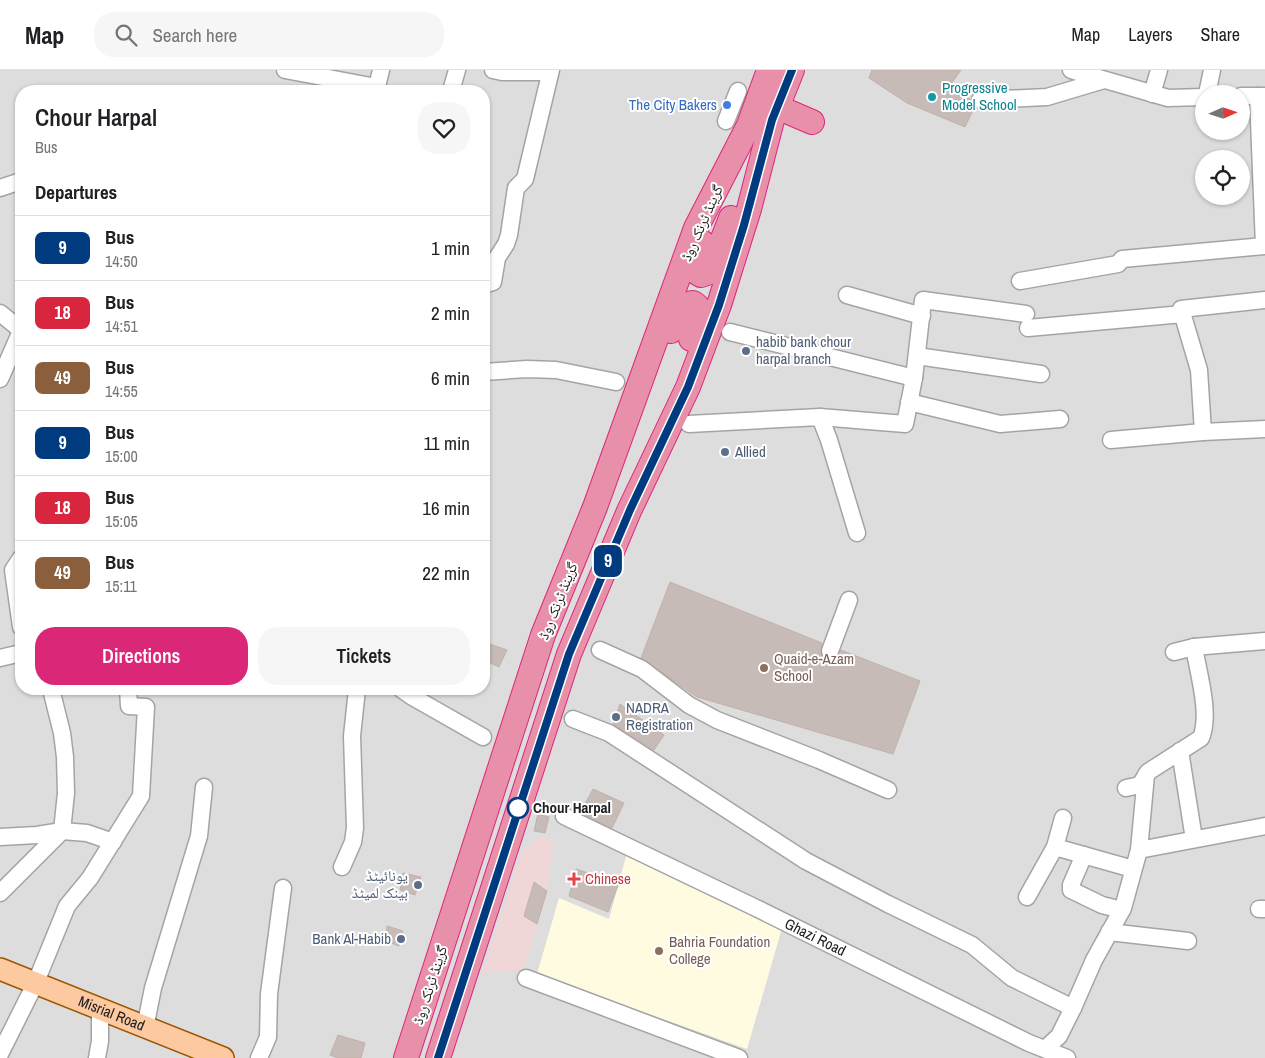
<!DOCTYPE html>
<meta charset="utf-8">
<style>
:root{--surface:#fff;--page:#f6f6f6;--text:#202124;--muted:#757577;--line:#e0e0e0;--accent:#db2777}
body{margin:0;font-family:"Archivo Narrow","Noto Naskh Arabic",sans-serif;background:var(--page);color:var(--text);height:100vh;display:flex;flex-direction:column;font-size:19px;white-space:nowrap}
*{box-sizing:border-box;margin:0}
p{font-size:16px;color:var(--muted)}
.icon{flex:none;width:28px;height:28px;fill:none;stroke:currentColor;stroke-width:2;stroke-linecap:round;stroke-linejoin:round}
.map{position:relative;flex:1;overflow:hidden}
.side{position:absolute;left:15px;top:15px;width:475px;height:610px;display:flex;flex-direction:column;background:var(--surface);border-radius:20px;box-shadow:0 1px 4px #0004}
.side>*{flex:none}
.badge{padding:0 10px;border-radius:8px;font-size:18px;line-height:32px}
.needle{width:32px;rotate:87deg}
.buttons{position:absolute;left:1195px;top:15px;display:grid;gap:10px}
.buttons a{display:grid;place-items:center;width:55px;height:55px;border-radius:50%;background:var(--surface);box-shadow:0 1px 4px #0004;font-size:25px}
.map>.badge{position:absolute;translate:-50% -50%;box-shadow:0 0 0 2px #fff}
h2{padding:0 20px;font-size:19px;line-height:45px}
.round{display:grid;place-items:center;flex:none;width:52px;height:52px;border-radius:20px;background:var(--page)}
.headline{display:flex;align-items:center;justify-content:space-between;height:85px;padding:0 20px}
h1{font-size:24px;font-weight:600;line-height:38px}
.button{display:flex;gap:10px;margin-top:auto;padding:10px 20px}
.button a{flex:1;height:58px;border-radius:20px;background:var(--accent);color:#fff;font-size:20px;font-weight:600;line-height:58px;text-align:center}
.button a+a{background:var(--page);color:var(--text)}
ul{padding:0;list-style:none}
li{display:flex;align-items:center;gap:15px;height:65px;padding:0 20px;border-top:1px solid var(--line)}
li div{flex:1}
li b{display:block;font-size:19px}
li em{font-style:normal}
li .badge{min-width:55px;font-weight:700;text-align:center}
header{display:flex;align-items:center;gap:30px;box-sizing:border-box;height:70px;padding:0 25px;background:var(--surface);border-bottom:1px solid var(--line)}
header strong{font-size:24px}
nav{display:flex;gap:28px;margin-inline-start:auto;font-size:18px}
.search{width:350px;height:45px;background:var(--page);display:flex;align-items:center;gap:12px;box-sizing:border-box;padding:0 18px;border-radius:20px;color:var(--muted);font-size:19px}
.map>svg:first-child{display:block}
.residential{fill:#dedddd;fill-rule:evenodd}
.commercial{fill:#f1d6d8}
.education{fill:#fffbe1}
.building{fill:#c6bbb6;stroke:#c3b1a9}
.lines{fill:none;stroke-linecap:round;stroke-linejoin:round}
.minor-casing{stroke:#a4a4a4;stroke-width:19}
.major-casing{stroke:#9c5600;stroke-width:24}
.highway-casing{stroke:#dc277b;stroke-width:26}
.minor{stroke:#fff;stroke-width:16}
.major{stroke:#fcc9a0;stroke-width:21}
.highway{stroke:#e88faa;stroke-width:24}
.line-casing{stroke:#fff;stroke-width:11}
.line{stroke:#003b80;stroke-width:8}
.culture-dot{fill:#0f9aa8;stroke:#fff;stroke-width:2}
.shop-dot{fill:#3f7fe0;stroke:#fff;stroke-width:2}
.service-dot{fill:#5c6f8a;stroke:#fff;stroke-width:2}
.education-dot{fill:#8d6e63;stroke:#fff;stroke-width:2}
.stop-dot{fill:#fff;stroke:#003b80;stroke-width:2.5}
.health-dot{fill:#e0444e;stroke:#fff;stroke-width:2}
.labels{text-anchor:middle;stroke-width:4;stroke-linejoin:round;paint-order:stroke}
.culture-label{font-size:15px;fill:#0d838f;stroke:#fff;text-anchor:start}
.shop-label{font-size:15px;fill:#366cbe;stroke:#fff;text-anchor:end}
.street-label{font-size:15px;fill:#202020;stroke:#fff}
.service-label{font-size:15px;fill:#4e5e75;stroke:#fff;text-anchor:start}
.education-label{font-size:15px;fill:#785e54;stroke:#fff;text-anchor:start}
.stop-label{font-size:15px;font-weight:bold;fill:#202020;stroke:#fff;text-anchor:start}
.health-label{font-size:15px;fill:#be3a42;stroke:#fff;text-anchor:start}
</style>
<header>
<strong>Map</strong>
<div class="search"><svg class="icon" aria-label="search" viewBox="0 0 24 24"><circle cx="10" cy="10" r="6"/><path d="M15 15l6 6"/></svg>Search here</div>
<nav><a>Map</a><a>Layers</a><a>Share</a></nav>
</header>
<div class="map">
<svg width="1265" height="988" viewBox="0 0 1265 988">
<rect width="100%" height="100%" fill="#f1ece7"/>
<path class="residential" d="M0,0H1265V988H0ZM21,21H484V619H21ZM1204,24H1241V61H1204ZM1204,89H1241V126H1204Z"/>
<path class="commercial" d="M539,767L553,770L547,821L523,900L483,903L522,783Z"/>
<path class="education" d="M628,779L782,858L747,979L537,904L559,828L609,849Z"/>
<g class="building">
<path d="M872,0H961L949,17L970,29L971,35L974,38L965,57L907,33L869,8Z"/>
<path d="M670,512L822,573L820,583L826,590L831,591L836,589L841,580L920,611L893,684L697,627L641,588Z"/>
<path d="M484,572L507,580L499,597L484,590Z"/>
<path d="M620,634L664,665L654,680L613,654Z"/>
<path d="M593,719L624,733L612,758L580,743Z"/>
<path d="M538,744L549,747L545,763L534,761Z"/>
<path d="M576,799L619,813L608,842L569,826Z"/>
<path d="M403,803L421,807L415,825L400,820Z"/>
<path d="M534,812L547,821L537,854L524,846Z"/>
<path d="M387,856L403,861L399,876L386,871Z"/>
<path d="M338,965L365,973L361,988H338L330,985Z"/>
</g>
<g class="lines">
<g class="minor-casing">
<g id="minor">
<path d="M285,0L376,17"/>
<path d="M493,0L502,2H550"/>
<path d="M1071,0L1168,28L1204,27"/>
<path d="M376,21L381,0"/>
<path d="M451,21L457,0"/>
<path d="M1152,24L1159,0"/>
<path d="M1207,24L1212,0"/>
<path d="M1241,26H1265"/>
<path d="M980,30L1047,27L1104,10"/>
<path d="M726,51L738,21"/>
<path d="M0,118L21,111"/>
<path d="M1020,211L1118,194L1122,189L1264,176L1258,26"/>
<path d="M484,215L493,212L497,188L506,174L509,165L516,118L525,109L551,0"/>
<path d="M847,225L922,246"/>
<path d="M1265,230L1181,239L1199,300L1203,362L1265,359"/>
<path d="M0,243L21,260"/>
<path d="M1028,258L1183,244"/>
<path d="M730,262L914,308L905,354L820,347"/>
<path d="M917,286L1041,304"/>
<path d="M484,302L527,299L556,300L616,312"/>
<path d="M914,308L923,230L1026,244"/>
<path d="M0,309L21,261"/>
<path d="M909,332L1000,354L1060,349"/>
<path d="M689,354L820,347L829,370L857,463"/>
<path d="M1111,370L1203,362"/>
<path d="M21,488L13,500L21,557"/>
<path d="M600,580L642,599L689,635L717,650L819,690L888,720"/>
<path d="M830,581L849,530"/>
<path d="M1174,582L1194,577L1265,571"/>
<path d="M0,588L21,583"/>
<path d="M401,619L411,626L483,667"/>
<path d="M573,649L609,663L806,791L888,834L972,875L1012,908L1073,938"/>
<path d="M1180,681L1194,769"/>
<path d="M1126,718L1140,715L1148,702L1201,668C1211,644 1198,602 1194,577"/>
<path id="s1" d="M564,746L754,837L1029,973L1067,988"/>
<path d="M0,767L37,765L62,761L87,763L113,772"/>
<path d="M1055,777L1133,799"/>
<path d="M1139,780L1265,756"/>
<path d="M1084,785L1071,815V820L1102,835L1122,840"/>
<path d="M342,797L353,772L355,758L352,666L357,619"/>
<path d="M0,823L62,761L66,723L65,687L62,663L51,619"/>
<path d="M1027,827L1055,777L1063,748"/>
<path d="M1259,839H1265"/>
<path d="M1109,862L1188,871"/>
<path d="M526,908L739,988"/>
<path d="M145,958L153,918L199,766L204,717"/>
<path d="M1045,979L1059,966L1073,938L1094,890L1123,838L1139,780L1146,705"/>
<path d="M0,984L36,912L67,836L90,808L141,726L146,637L129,636L128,619"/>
<path d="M97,988L100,971V939"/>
<path d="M259,988L268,967L269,924L283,818"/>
</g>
</g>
<g class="major-casing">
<g id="major">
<path id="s2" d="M0,899L223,988"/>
</g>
</g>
<g class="highway-casing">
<g id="highway">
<path d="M777,37L812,52"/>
<path d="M703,173L695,195L696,202L701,205L710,202L731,148"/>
<path d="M671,261L684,235L693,233C707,241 696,257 691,269"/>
<path d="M406,988L543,565L595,437L696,158L749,55L769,0"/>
<path d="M438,988L569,584L629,441L688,317L719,235L749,139L772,50L792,0"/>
</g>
</g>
<use href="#minor" class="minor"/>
<use href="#major" class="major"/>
<use href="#highway" class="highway"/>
</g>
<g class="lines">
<g class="line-casing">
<path id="line" d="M438,988L569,584L630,440L688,317L719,235L744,155L772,50L792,0"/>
</g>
<use href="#line" class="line"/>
</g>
<circle class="culture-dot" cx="932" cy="27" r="5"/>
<circle class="shop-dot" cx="727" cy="35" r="5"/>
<g class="service-dot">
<circle cx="746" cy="281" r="5"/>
<circle cx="725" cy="382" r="5"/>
<circle cx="616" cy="647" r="5"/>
<circle cx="418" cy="815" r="5"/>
<circle cx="401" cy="869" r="5"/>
</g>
<g class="education-dot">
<circle cx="764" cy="598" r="5"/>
<circle cx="659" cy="881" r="5"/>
</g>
<circle class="stop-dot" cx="518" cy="738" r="10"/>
<path class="health-dot" d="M571.5 801.5h5v5h5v5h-5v5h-5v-5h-5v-5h5z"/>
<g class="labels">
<g class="culture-label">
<text x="942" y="23">Progressive<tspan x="942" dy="17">Model School</tspan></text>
</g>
<g class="shop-label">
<text x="717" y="40">The City Bakers</text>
</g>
<g class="street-label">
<text transform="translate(702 153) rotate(-66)" y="5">گرینڈ ٹرنک روڈ</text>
<text transform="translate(558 531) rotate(-68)" y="5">گرینڈ ٹرنک روڈ</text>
<text dy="5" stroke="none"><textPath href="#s1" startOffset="279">Ghazi Road</textPath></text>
<text transform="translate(430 915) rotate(-72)" y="5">گرینڈ ٹرنک روڈ</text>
<text dy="5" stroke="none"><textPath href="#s2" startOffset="120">Misrial Road</textPath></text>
</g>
<g class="service-label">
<text x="756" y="277">habib bank chour<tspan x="756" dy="17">harpal branch</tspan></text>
<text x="735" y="387">Allied</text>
<text x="626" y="643">NADRA<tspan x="626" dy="17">Registration</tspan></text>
<text x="408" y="811" text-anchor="end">یونائیٹڈ<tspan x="408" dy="17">بینک لمیٹڈ</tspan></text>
<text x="391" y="874" text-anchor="end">Bank Al-Habib</text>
</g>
<g class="education-label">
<text x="774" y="594">Quaid-e-Azam<tspan x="774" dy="17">School</tspan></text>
<text x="669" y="877">Bahria Foundation<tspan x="669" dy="17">College</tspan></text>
</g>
<g class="stop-label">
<text x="533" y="743">Chour Harpal</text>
</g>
<g class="health-label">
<text x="585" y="814">Chinese</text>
</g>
</g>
</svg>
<div class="buttons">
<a><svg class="needle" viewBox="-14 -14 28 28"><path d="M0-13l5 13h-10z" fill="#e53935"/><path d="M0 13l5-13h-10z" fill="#757577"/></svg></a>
<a><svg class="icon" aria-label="locate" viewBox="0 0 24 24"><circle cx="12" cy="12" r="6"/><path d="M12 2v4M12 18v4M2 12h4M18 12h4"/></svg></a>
</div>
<b class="badge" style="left:608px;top:491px;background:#003b80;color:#fff">9</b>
<section class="side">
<div class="headline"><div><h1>Chour Harpal</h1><p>Bus</p></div><a class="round"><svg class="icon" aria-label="heart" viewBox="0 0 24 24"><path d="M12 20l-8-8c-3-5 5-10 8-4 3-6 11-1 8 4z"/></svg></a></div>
<h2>Departures</h2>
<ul>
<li><span class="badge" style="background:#003b80;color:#fff">9</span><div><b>Bus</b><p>14:50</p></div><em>1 min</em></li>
<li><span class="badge" style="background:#d7263d;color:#fff">18</span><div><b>Bus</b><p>14:51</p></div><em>2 min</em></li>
<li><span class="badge" style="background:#8b5e3c;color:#fff">49</span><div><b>Bus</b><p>14:55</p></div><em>6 min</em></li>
<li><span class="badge" style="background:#003b80;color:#fff">9</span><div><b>Bus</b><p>15:00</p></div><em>11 min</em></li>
<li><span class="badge" style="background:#d7263d;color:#fff">18</span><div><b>Bus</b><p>15:05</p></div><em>16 min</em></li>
<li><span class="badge" style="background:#8b5e3c;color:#fff">49</span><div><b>Bus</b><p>15:11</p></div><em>22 min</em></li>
</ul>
<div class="button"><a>Directions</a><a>Tickets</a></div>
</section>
</div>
